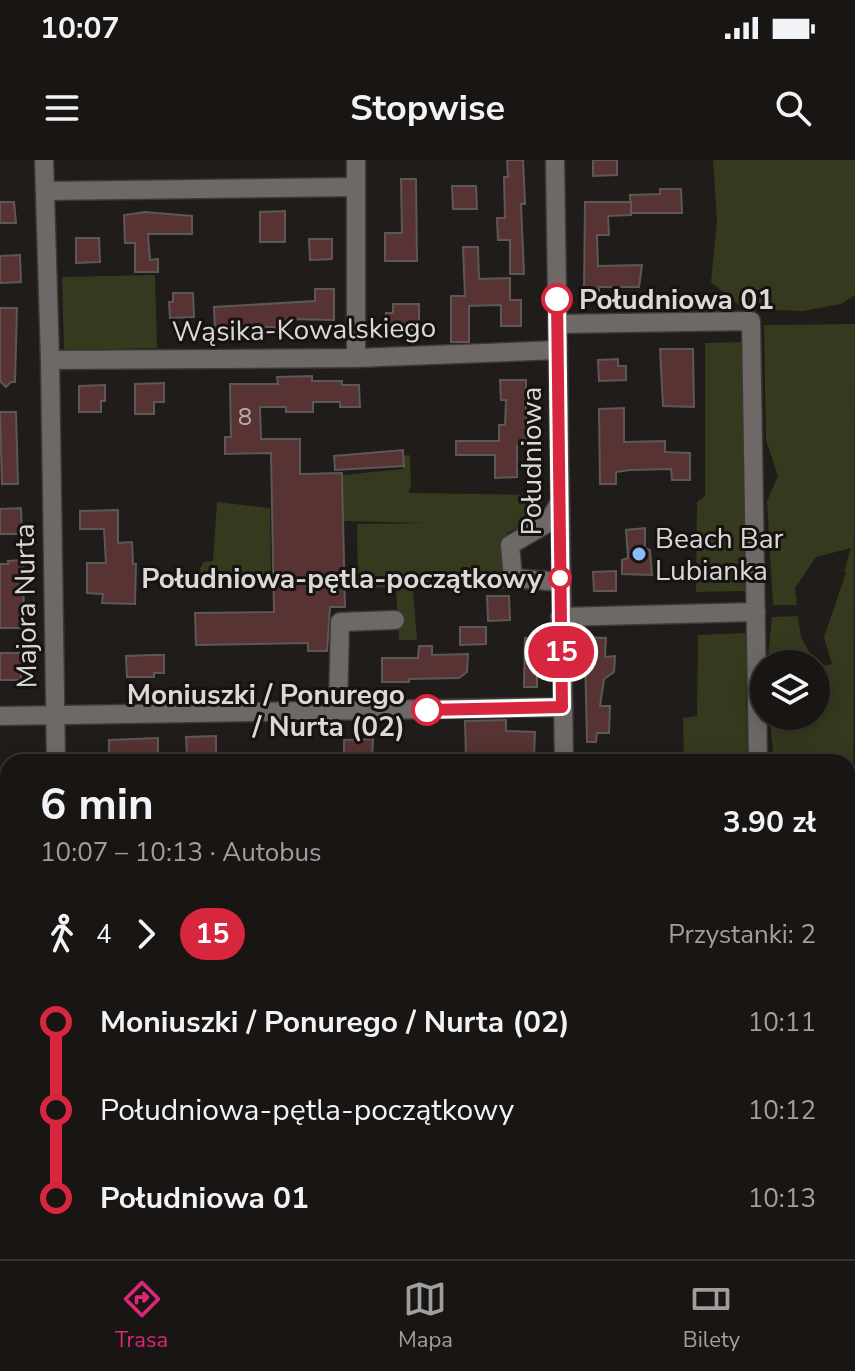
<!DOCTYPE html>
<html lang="pl">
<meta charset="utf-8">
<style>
:root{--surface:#181513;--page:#252221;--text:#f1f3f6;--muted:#9f9fa0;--line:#363433;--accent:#db2777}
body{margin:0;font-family:"Nunito Sans",sans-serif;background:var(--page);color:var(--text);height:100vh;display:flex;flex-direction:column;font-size:30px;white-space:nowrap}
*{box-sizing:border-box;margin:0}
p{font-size:26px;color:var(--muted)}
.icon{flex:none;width:44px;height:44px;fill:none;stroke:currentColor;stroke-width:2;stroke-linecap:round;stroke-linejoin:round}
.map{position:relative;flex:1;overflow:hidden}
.side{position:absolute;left:0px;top:594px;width:856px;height:506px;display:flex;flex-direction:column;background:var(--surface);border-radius:24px 24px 0 0;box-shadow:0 4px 20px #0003,0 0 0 2px var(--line)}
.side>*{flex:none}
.badge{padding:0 16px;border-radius:26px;font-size:28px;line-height:52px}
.fabs{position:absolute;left:750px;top:490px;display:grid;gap:16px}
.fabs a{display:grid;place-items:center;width:80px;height:80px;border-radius:50%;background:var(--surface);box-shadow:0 4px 20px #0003,0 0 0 2px var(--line);font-size:40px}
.map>.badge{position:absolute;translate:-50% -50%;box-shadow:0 0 0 4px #fff}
.legs{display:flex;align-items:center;gap:12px;height:88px;padding:0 40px;font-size:26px}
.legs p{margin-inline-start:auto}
.headline{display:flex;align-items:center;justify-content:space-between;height:136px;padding:0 40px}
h1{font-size:44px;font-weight:700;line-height:60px}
ul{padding:0 40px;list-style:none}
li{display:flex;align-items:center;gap:28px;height:88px;font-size:30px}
li i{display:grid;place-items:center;width:12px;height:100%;margin:0 10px;background:currentColor}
li i::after{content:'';width:20px;height:20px;margin:-10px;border:6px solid;border-radius:50%;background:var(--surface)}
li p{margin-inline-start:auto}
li:first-child i{background:linear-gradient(#0000 50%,currentColor 0)}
li:last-child i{background:linear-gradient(currentColor 50%,#0000 0)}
.status{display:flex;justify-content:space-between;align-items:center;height:56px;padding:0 40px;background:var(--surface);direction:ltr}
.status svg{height:22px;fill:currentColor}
header{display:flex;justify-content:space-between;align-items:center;height:104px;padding:0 40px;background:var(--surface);font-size:36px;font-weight:700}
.tab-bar{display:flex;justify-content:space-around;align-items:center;height:112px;border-top:2px solid var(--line);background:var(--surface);font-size:22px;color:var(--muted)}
.tab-bar a{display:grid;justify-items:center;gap:4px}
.tab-bar .current{color:var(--accent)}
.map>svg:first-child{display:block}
.green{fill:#35391d}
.building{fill:#573333;stroke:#5d5757;stroke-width:2}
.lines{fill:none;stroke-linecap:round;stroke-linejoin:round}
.minor-casing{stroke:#3b3837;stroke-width:21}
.minor{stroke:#6e6967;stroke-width:18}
.line-1-casing{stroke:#fff;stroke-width:18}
.line-1{stroke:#d7263d;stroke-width:12}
.stop-1-dot{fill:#fff;stroke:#d7263d;stroke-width:4}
.poi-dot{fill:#88bafc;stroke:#161310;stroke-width:3}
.labels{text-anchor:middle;stroke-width:6;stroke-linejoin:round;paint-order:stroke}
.number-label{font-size:24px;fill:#baafae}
.stop-label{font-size:28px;font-weight:bold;fill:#dbd8d7;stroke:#161310;text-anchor:end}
.street-label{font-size:28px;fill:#dbd8d7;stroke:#161310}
.poi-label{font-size:28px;fill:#dbd8d7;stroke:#161310;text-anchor:start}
</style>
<div class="status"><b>10:07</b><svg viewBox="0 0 49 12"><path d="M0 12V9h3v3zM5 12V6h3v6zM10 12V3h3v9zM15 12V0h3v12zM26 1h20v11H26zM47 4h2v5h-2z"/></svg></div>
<header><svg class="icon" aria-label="menu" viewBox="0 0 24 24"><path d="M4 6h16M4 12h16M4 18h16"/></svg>Stopwise<svg class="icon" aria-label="search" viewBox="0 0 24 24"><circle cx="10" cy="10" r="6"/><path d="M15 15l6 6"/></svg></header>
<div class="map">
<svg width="855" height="1099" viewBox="0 0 855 1099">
<rect width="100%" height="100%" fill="#201c19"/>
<g class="green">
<path d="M713,0H855V135L841,144L803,151L744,149L711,122L717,60Z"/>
<path d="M155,115L157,188L64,190L62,117Z"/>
<path d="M855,164L853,753H848V602H774L770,562L772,556H816V504L818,507L832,504L824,477L846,413L844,412L851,388L816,397L795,428L797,445H773L767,341L778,316L766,280L764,165Z"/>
<path d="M744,182L745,431L696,432L697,342L705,336V183Z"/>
<path d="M410,295L411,328L409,329V333L542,335V359L507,373L510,429L467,430L466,426L358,428L357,364L426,363L344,361L343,315L403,309L404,296Z"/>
<path d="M217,342L270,348L271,423L198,414L203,402L213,401Z"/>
<path d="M396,429H413L417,480H399Z"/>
<path d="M798,456L801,477L816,504H770L768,498L772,457Z"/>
<path d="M746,473L747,602H684L683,558L697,556L698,475Z"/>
</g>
<g class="building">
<path d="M507,0H523L525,44H521L524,114H510V80H498L497,58H505L504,17H508Z"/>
<path d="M593,0H617V15L593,16Z"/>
<path d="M401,19H416L417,101H385V73H402Z"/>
<path d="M452,26H476L477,49H453Z"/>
<path d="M660,29H681L682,53H631L630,35L660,34Z"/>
<path d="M0,42H14L16,63H0Z"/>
<path d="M585,42H631V55L608,56L609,75H597L598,106L642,105L639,127H599V131L584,132Z"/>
<path d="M285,51V82H260V52Z"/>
<path d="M145,52L192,56V74H148L150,100L158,99V112H135V83H125L124,55Z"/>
<path d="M76,78H99L100,102L76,103Z"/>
<path d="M309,79H332V99L310,100Z"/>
<path d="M463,87H478L479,119L510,118V140H521V166H501V145L469,146V182H451V136H465Z"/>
<path d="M20,95L21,122L0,123V96Z"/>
<path d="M315,129H334V160L288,159V170H274V167H239V172L215,171L214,147L315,141Z"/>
<path d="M173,133H193L194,157L170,158L169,142H173Z"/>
<path d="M393,144H419V170H386V153H393Z"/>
<path d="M0,148H17L15,222H11L6,227L0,221Z"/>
<path d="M660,189H693L694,247L663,246Z"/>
<path d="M618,199V206H626V220L599,221L598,200Z"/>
<path d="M312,216V221H342V225H359L360,247H340V242H313V252H286V247H260L261,279H300V314L342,313L345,447H330L327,491H308V483L196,485L195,453L274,452L271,293L225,294V277H231L230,224H278L277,217Z"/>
<path d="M500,220H526V286H517V317L495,318V295H456V281H499V265H505L506,240H501Z"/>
<path d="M164,223V242H154V254H135V224Z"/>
<path d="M105,225V241H101V252H79V226Z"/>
<path d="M624,248V282L665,281V292L690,293V320H672L671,309L630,310L616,312V324H600L599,249Z"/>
<path d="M0,252H16L18,324H2Z"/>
<path d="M403,290L404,306L335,310L334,296Z"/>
<path d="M21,348L22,374H0V349Z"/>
<path d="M118,350V383L132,382L133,404H136L135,444L102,443L103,434L87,433V403H106L104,369H80V351Z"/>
<path d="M645,368V388L650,390L652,415L622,414V400L628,398L626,370Z"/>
<path d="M23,400L24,468H0V404H8V401Z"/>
<path d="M616,411V431H594L593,412Z"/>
<path d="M487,436H509L510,460L488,461Z"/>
<path d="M460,467H486V484L460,485Z"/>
<path d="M575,477L606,478L605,497L615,496L614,512L604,519L600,546H610L609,573H597L596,582H587L585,493H575Z"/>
<path d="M525,478H537V527H524Z"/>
<path d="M419,486H432V495L468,494L467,512L459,518L409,519V522H382V498H418Z"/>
<rect x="0" y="493" width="21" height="27"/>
<path d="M153,495H164V513H154V517H127L126,496Z"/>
<path d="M506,560V571L535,572L534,597L490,596L491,599H466L465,561Z"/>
<path d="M216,576V595H212V602H190V595H187L186,577Z"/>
<path d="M158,578V598L109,600V580Z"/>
<path d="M373,579L372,601H344V580Z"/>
</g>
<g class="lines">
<g class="minor-casing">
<g id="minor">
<path d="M44,0L50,200L56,602"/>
<path d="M356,0V198"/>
<path d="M555,0L564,602"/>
<path d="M45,31L356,27"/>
<path d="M557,164L751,161L758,602"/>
<path d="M50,200L356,198L558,190"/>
<path d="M558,345L548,363L510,385L513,418L560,422"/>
<path d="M560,457L756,452"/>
<path d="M338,551L340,462L395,460"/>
<path d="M0,556L562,547"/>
<path d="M848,799H855"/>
<path d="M135,1092L138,1099"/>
<path d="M374,1092V1099"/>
<path d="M570,1092V1099"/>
</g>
</g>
<use href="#minor" class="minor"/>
</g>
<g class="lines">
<g class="line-1-casing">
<path id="line-1" d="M427,550L562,547L557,139"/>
</g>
<use href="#line-1" class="line-1"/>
</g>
<g class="stop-1-dot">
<circle cx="557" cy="139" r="14"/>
<circle cx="560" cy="418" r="10"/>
<circle cx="427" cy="550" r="14"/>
</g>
<circle class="poi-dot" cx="639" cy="394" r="8"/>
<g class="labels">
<g class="number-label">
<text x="245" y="265">8</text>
</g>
<g class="stop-label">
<text x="579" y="149" text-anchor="start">Południowa 01</text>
<text x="542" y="428">Południowa-pętla-początkowy</text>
<text x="405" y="544">Moniuszki / Ponurego<tspan x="405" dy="32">/ Nurta (02)</tspan></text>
</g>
<g class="street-label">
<text transform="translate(304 169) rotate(-1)" y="10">Wąsika-Kowalskiego</text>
<text transform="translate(531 301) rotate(-90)" y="10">Południowa</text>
<text transform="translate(25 446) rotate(-91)" y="10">Majora Nurta</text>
</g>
<g class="poi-label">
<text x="655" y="388">Beach Bar<tspan x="655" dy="32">Lubianka</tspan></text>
</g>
</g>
</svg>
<div class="fabs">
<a><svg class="icon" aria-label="layers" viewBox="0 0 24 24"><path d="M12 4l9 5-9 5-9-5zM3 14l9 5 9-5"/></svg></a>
</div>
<b class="badge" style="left:561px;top:492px;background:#d7263d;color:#fff">15</b>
<section class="side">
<div class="headline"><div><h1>6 min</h1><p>10:07 – 10:13 · Autobus</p></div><b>3.90 zł</b></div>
<div class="legs"><svg class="icon" aria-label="walk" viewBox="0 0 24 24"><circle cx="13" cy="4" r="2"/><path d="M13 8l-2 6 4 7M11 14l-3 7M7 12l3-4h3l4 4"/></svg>4<svg class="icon" aria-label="forward" viewBox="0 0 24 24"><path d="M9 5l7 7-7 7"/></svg><b class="badge" style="background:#d7263d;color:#fff">15</b><p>Przystanki: 2</p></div>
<ul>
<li><i style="color:#d7263d"></i><b>Moniuszki / Ponurego / Nurta (02)</b><p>10:11</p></li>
<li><i style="color:#d7263d"></i><span>Południowa-pętla-początkowy</span><p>10:12</p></li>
<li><i style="color:#d7263d"></i><b>Południowa 01</b><p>10:13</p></li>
</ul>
</section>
</div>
<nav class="tab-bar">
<a class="current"><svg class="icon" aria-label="directions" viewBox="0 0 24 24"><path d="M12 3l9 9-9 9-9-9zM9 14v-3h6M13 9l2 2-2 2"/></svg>Trasa</a>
<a><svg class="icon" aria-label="map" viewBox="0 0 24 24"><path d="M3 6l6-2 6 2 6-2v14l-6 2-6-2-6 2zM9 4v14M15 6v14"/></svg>Mapa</a>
<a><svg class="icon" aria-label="tickets" viewBox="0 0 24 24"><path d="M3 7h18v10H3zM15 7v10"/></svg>Bilety</a>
</nav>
